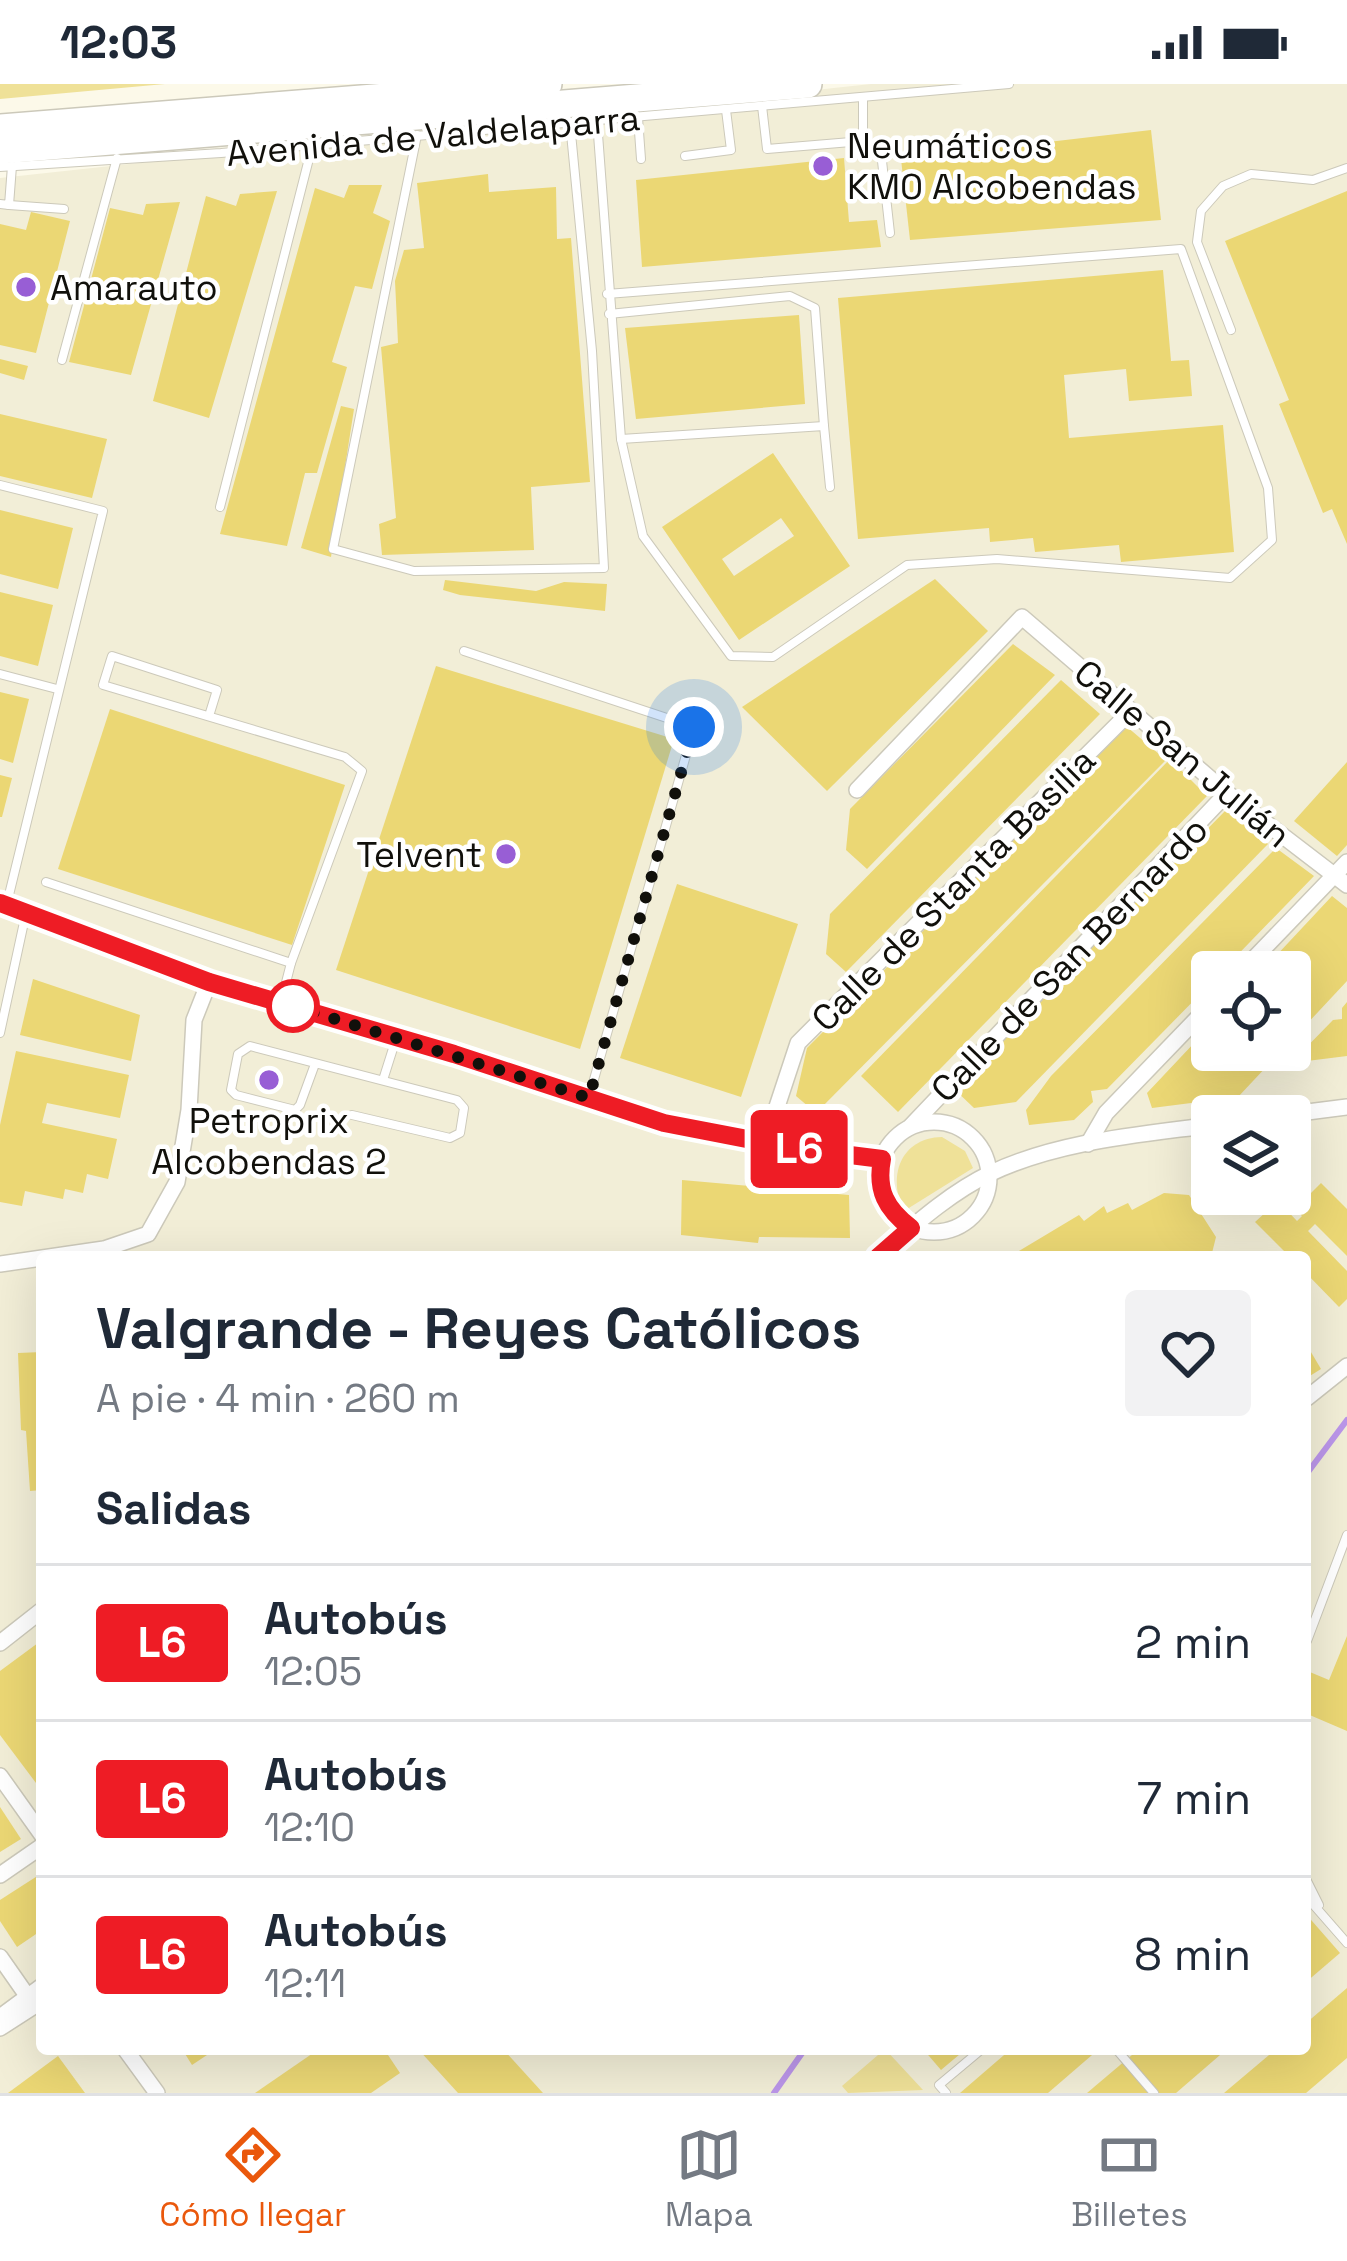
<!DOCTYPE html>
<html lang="es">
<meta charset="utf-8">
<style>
:root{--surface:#fff;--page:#f2f2f3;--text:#1f2937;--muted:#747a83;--line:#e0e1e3;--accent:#ea580c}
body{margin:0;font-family:"Space Grotesk",sans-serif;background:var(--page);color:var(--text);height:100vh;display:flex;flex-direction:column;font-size:45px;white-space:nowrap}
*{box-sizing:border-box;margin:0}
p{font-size:39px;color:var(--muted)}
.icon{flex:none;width:66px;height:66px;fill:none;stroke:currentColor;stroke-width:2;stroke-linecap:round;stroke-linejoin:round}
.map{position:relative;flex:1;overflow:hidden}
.details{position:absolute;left:36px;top:1167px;width:1275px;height:804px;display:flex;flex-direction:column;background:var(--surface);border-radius:12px;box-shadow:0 12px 48px #0002}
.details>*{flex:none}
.badge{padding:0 24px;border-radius:9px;font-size:42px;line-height:78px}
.buttons{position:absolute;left:1191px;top:867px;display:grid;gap:24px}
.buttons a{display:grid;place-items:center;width:120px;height:120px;border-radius:12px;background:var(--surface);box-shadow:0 12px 48px #0002;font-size:60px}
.you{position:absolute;width:60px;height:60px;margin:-30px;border:9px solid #fff;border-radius:50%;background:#1a73e8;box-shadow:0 0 0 18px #1a73e833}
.map>.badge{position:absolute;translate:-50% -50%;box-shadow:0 0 0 6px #fff}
h2{padding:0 60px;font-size:45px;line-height:108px}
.round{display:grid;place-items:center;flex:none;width:126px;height:126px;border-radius:12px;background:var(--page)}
.head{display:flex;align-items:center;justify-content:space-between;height:204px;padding:0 60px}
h1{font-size:57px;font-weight:600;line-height:90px}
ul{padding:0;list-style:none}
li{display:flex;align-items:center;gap:36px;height:156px;padding:0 60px;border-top:3px solid var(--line)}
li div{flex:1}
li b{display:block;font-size:45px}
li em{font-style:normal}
li .badge{min-width:132px;font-weight:700;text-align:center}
.status{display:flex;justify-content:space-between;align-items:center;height:84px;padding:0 60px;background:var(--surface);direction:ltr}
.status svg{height:33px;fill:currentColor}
.dock{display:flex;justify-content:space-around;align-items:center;height:168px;border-top:3px solid var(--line);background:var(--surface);font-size:33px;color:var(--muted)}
.dock a{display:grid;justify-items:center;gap:6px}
.dock .on{color:var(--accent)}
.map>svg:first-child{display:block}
.built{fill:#f2eed7;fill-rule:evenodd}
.green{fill:#efe198}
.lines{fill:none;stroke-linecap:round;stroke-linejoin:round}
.stream{stroke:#bb96e9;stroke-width:6}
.building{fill:#ebd774;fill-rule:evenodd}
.lane-casing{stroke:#ccc9ba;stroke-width:10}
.street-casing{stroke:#ccc9ba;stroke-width:18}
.highway-casing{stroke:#ccc9ba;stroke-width:30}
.lane{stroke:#fff;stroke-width:8}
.street{stroke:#fff;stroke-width:15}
.highway{stroke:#fff;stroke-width:27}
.line-casing{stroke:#fff;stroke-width:27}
.line{stroke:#ee1c25;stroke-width:18}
.walk{stroke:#11100b;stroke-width:12;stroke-dasharray:0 21.6}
.poi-dot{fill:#985ed5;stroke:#fff;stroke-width:4.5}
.stop-dot{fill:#fff;stroke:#ee1c25;stroke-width:6}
.labels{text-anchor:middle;stroke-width:9;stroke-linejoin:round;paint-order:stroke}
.street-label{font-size:36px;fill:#11100b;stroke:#fff}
.poi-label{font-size:36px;fill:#11100b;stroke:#fff;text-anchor:start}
</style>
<div class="status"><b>12:03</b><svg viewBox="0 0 49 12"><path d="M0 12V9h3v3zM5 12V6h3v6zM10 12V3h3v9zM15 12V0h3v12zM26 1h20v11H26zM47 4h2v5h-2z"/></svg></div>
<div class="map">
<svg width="1347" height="2009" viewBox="0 0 1347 2009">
<rect width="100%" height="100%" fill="#fcf9e9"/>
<path class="built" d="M871,0H1347V2009H0V94ZM1212,888H1290V966H1212ZM1212,1032H1290V1110H1212ZM42,1173H1305V1965H42Z"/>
<g class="green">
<path d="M0,0H165L0,15Z"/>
<path d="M942,1053L965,1067L973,1084L904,1127C887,1093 900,1054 942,1053Z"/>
<path d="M885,1965L923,2006L848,2009L842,2002Z"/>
</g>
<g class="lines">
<g class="stream">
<path d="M1305,1392L1347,1336"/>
<path d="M774,2009L805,1965"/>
</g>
</g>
<g class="building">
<path d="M1151,46L1161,136L910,156L901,75Z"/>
<path d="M844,74L849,138L877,136L881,163L642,183L636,96Z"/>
<path d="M488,90L489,108L556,103L557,155L571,154L590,398L531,403L534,466L382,471L379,440L396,434L381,263L398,259L395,197L404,166L424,164L417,99Z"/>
<path d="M349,101H382L373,129L390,137L372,205L355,202L332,278L347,283L317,389H305L287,462L220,450L315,104L344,114Z"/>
<path d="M277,107L209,334L153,317L206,112L236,122L240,110Z"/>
<path d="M1347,107V460L1332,425L1323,429L1279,320L1289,316L1225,157Z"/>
<path d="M180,118L131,291L69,278L110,124L143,131L146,120Z"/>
<path d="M31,128L70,137L36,269L0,261V140L26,146Z"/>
<path d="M1163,186L1171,277L1189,276L1192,312L1129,317L1126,285L1064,291L1069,354L1223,341L1234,468L1121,478L1119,461L1035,468L1033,454L990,458L989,444L858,455L838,214Z"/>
<path d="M799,231L805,320L636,335L625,244Z"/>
<path d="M0,275L28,282L24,296L0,289Z"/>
<path d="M341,322L354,325L331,473L301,464Z"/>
<path d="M0,330L107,355L92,414L0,392Z"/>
<path d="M773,369L850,482L739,556L662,443ZM781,434L794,452L734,492L722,475Z"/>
<path d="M0,426L73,444L58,505L0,490Z"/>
<path d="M935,495L988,547L827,707L742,623Z"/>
<path d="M445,496L536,507L564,498L607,500L605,527L460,511L443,506Z"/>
<path d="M0,508L53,521L38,582L0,572Z"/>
<path d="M1013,560L1055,591L867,785L846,766L850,725Z"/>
<path d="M436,582L674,655L580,965L336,886Z"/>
<path d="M1061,596L1100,630L846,888L826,870L830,830Z"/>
<path d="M0,608L29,615L13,679L0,675Z"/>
<path d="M110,625L345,701L292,861L58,785Z"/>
<path d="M1126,642L1166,676L816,1029L796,1012L807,964Z"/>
<path d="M1170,675L1207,712L898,1028L861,992Z"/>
<path d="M1347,678V761L1337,772L1294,737Z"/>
<path d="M0,691L12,694L2,733H0Z"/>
<path d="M1228,724L1268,760L1016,1018L974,1024L953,1004Z"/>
<path d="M1276,764L1314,792L1221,888H1212V898L1107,1005L1091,1007L1093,1018L1074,1036L1029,1041L1026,1026L1051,992Z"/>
<path d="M677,800L798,840L741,1013L620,974Z"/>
<path d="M1332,812L1347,824V897L1290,958V888H1261Z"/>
<path d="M33,895L140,931L131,977L20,951Z"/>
<path d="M1347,918V972L1291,979L1333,936L1342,935V924Z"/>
<path d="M1212,940V966H1282L1238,1013L1152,1024L1147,1009Z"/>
<path d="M16,967L129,991L120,1034L47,1019L42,1039L117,1055L108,1095L87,1090L83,1109L65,1105L63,1115L25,1107L22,1122L0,1118V1041Z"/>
<path d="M682,1096L849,1111L850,1154L759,1153L758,1159L681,1151Z"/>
<path d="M1321,1099L1347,1125V1172L1315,1140L1308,1147L1347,1187V1215L1339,1223L1305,1188V1173H1290L1255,1138L1278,1117L1297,1137L1302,1132L1295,1125Z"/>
<path d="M1164,1109L1189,1111L1216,1153L1211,1173H1009L1079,1131L1084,1137L1104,1122L1107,1129L1128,1119L1132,1126Z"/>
<path d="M1305,1258L1321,1285L1305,1295Z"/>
<path d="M42,1268V1406L30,1407L26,1347L21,1346L18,1269Z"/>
<path d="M1347,1552V1647L1305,1629V1586L1329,1596Z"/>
<path d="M42,1556V1707L0,1651V1587Z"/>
<path d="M0,1723L21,1755L0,1768Z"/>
<path d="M42,1789V1846L17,1863L0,1837V1816Z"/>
<path d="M1305,1829L1340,1869L1305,1899Z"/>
<path d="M1347,1904V1974L1306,2009H1224L1276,1965H1305V1940Z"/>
<path d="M182,1965H216L192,1981Z"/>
<path d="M319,1965H384L400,1989L371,2009H255Z"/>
<path d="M418,1965H503L543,2009H458Z"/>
<path d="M923,1965H966L941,1986Z"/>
<path d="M1011,1965H1099L1048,2009H960Z"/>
<path d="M1139,1965H1227L1176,2009H1087Z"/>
<path d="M58,1972L85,2009H8Z"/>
</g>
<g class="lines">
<g class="lane-casing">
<g id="lane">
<path d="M762,22L767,65L863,57V14"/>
<path d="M638,34L641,75"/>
<path d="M597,37L621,355L643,452L731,572L773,573L907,481L997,475L1230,494L1272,456L1268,404L1181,165L607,210"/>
<path d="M417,51L333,465L414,487L604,484L592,267L570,39"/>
<path d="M863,57L881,68L890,149"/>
<path d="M685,72L731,66L726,26"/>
<path d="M0,83L221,69L1009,0"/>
<path d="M0,120L9,121L12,82"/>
<path d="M9,121L64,125"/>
<path d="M609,230L790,212L815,224L824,342"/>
<path d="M1231,246L1197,158L1201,127L1223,102L1251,90L1313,96L1347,84"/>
<path d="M62,276L117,74"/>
<path d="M621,355L824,342L830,403"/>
<path d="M0,401L103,427L7,819"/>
<path d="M220,423L313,59"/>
<path d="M464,567L694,643L589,1013"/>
<path d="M0,590L57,605"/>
<path d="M209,632L217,606L112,572L103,601L345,673L362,687L291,879"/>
<path d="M46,798L291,879L281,918"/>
<path d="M0,949L26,829"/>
<path d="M315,980L300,1021L295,1026L236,1011L231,1006L238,970L250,962L457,1016L464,1024L460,1049L450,1054L352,1031"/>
<path d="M383,996L396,955"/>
<path d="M1307,1557L1347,1451"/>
<path d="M1305,1793L1319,1821"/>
<path d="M1305,1811L1347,1859"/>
<path d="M1116,1965L1154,2009"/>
<path d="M946,2009L939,2001L982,1965"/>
</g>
</g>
<g class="street-casing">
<g id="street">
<path d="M857,706L1022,533L1227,709L1347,801"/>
<path d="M0,819L209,898L454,971L664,1039L824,1069L882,1075"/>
<path d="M1241,888L1347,778"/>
<path d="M1276,1032L1347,1023"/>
<circle cx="934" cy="1093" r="55"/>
<path d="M911,1042L1227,709"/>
<path d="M765,1059L798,959L1131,627"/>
<path d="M1088,1060L1106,1029L1212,919"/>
<path d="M877,1173C912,1143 949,1109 991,1089C1059,1057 1138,1051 1212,1041"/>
<path d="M0,1180L104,1165L148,1150L177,1098L189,1026L194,936L209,898"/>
<path d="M1307,1314L1347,1282"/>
<path d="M0,1559L42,1526"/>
<path d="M0,1692L42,1751"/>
<path d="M0,1791L42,1762"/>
<path d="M0,1873L28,1913"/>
<path d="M0,1933L42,1902"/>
<path d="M0,1944L42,1917"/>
<path d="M125,1965L157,2009"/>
</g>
</g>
<g class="highway-casing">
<g id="highway">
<path d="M0,44L548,0"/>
<path d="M0,66L808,0"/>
</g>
</g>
<use href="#lane" class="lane"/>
<use href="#street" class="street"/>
<use href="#highway" class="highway"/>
</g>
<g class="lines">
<g class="line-casing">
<path id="line" d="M0,819L209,898L454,970L664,1039L794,1064L882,1075C876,1106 886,1125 911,1144L878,1173"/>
</g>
<use href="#line" class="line"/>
<path class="walk" d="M293,922L589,1014L694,643"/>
</g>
<g class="poi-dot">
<circle cx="823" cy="82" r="12"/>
<circle cx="26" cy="203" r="12"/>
<circle cx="506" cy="770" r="12"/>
<circle cx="269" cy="996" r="12"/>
</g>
<circle class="stop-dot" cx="293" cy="922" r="24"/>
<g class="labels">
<g class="street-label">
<text transform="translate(433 51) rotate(-5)" y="13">Avenida de Valdelaparra</text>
<text transform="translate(1183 669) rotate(40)" y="13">Calle San Julián</text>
<text transform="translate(953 805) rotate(-45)" y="13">Calle de Stanta Basilia</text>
<text transform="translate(1069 875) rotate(-46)" y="13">Calle de San Bernardo</text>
</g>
<g class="poi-label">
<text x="847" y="74">Neumáticos<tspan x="847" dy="41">KM0 Alcobendas</tspan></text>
<text x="50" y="216">Amarauto</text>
<text x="482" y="783" text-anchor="end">Telvent</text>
<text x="269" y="1049" text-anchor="middle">Petroprix<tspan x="269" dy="41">Alcobendas 2</tspan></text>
</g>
</g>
</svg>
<div class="buttons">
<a><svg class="icon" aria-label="locate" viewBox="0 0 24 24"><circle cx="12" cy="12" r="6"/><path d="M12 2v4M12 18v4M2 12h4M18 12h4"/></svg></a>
<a><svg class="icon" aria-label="layers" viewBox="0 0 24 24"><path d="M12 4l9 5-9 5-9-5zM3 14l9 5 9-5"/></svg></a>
</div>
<div class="you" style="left:694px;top:643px"></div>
<b class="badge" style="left:799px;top:1065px;background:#ee1c25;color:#fff">L6</b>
<section class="details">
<div class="head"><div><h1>Valgrande - Reyes Católicos</h1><p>A pie · 4 min · 260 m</p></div><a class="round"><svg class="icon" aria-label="heart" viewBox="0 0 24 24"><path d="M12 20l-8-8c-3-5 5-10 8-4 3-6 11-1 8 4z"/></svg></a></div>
<h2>Salidas</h2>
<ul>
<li><span class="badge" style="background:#ee1c25;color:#fff">L6</span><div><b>Autobús</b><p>12:05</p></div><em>2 min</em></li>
<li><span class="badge" style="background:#ee1c25;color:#fff">L6</span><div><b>Autobús</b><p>12:10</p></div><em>7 min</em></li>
<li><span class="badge" style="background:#ee1c25;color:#fff">L6</span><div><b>Autobús</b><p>12:11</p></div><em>8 min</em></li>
</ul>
</section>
</div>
<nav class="dock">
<a class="on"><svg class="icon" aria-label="directions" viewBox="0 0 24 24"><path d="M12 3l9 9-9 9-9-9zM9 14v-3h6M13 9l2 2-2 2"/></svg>Cómo llegar</a>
<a><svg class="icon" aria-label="map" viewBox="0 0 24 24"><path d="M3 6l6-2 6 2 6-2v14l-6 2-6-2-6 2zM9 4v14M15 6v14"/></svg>Mapa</a>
<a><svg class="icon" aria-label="tickets" viewBox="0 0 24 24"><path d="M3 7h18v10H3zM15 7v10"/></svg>Billetes</a>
</nav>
